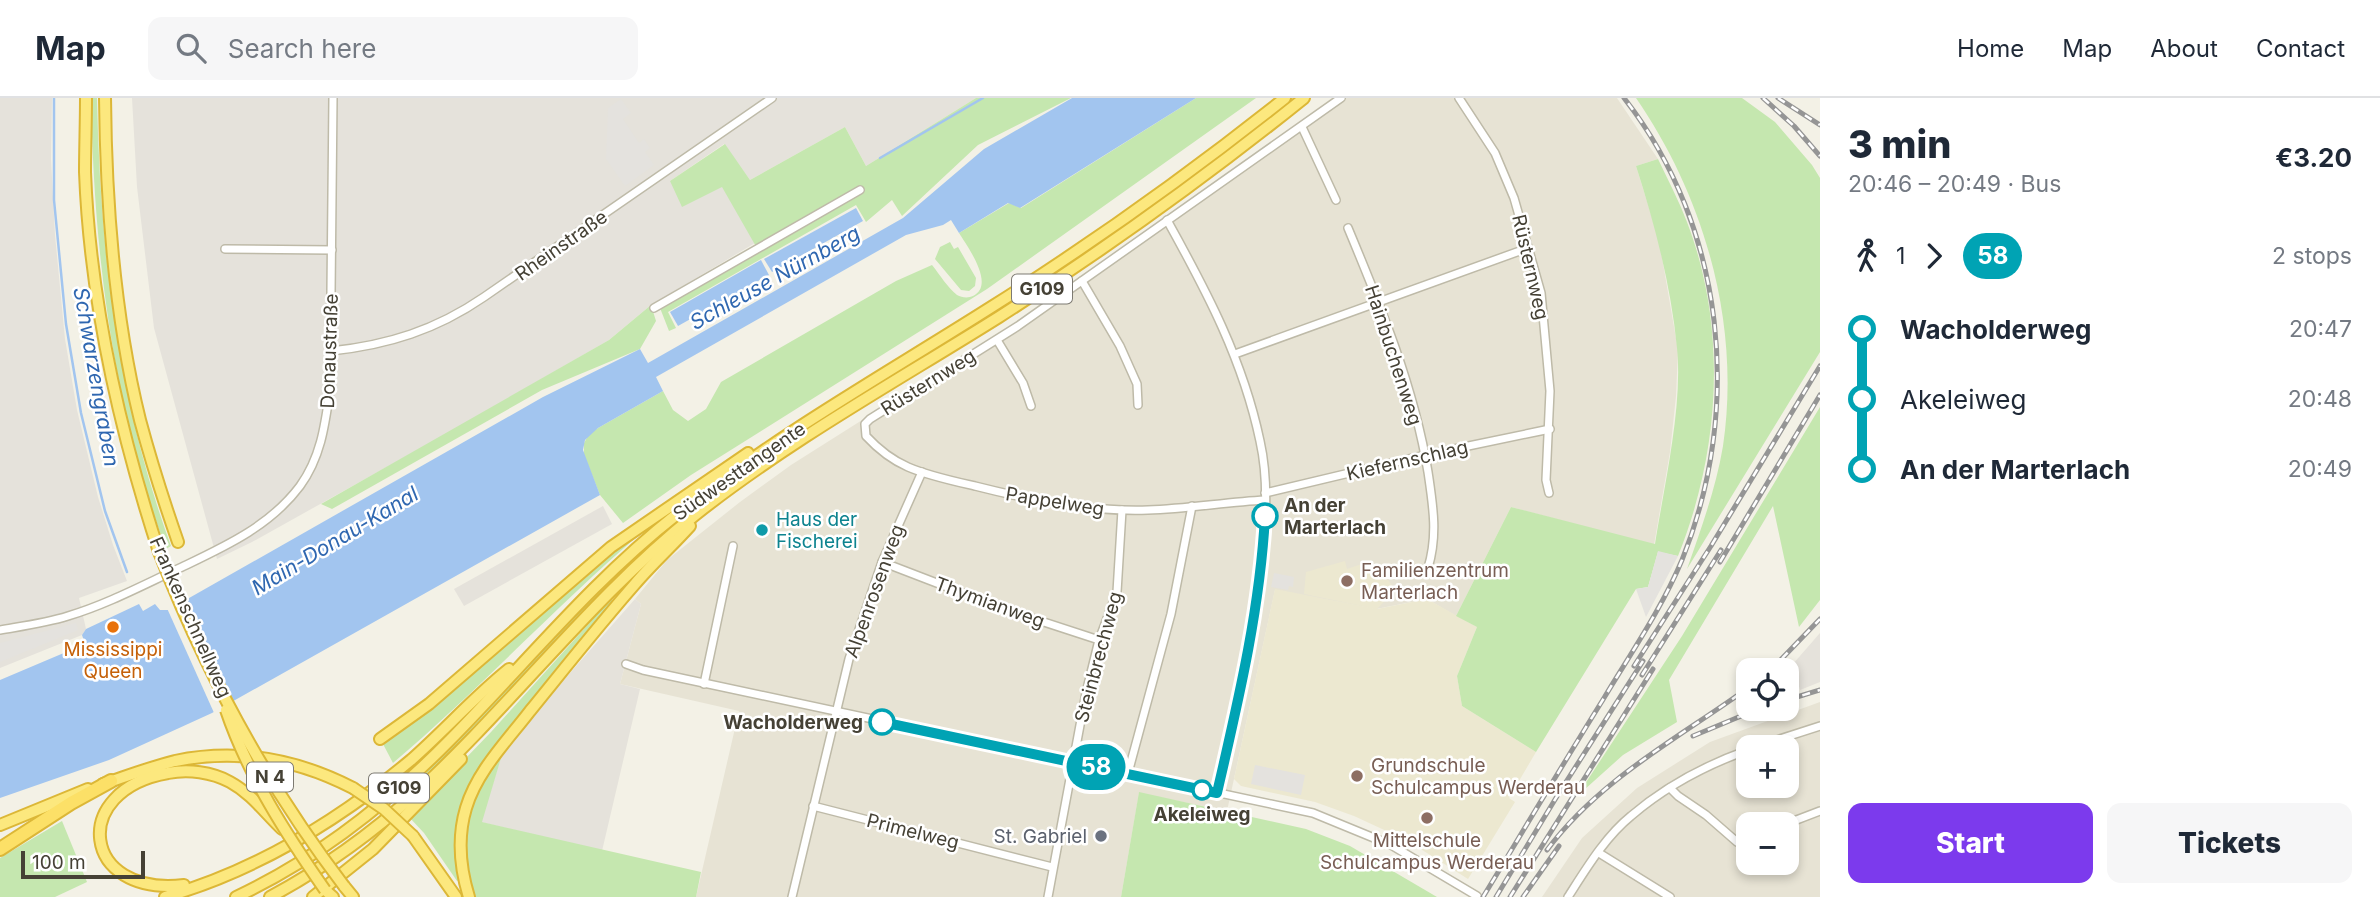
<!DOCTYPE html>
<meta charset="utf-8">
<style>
:root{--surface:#fff;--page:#f6f6f7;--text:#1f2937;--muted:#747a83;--line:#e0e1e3;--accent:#7c3aed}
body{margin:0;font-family:Inter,sans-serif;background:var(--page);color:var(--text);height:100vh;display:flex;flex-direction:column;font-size:26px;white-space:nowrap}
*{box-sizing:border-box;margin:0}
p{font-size:23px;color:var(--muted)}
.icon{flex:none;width:38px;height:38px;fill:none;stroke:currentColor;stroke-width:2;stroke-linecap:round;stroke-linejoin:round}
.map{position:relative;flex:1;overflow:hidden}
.details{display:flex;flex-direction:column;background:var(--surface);width:560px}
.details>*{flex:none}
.badge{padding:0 14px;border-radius:23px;font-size:24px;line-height:46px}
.controls{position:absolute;left:1736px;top:560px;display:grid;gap:14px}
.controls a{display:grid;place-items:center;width:63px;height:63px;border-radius:14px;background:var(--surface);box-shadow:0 4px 10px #0003;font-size:35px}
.scale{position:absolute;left:21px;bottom:18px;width:124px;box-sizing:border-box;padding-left:7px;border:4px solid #454135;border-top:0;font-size:19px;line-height:24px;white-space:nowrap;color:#454135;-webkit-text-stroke:5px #fff;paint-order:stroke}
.map>.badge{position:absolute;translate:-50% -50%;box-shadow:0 0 0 4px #fff}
.legs{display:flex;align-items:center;gap:10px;height:77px;padding:0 28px;font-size:23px}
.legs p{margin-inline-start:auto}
.overview{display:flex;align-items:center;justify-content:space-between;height:119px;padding:0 28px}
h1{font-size:38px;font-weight:800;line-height:52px}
.button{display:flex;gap:14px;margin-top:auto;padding:14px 28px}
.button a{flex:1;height:80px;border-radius:14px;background:var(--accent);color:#fff;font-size:28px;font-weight:800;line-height:80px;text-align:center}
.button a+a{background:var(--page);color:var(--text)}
ul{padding:0 28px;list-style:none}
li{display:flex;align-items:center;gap:24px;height:70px;font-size:26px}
li i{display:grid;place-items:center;width:10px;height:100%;margin:0 9px;background:currentColor}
li i::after{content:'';width:18px;height:18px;margin:-9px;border:5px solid;border-radius:50%;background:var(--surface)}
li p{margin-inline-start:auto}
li:first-child i{background:linear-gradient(#0000 50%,currentColor 0)}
li:last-child i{background:linear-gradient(currentColor 50%,#0000 0)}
header{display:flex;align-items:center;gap:42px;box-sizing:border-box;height:98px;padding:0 35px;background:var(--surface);border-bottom:2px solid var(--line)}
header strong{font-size:33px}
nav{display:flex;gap:38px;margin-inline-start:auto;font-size:24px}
.search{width:490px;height:63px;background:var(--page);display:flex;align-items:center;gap:18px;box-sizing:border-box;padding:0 24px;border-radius:14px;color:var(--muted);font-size:26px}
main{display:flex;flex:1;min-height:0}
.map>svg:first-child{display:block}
.residential{fill:#e7e3d4;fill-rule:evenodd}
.industrial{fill:#e5e2db}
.education{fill:#ece8d0}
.green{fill:#c5e7af}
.parking{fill:#e4e2de}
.water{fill:#a2c5ef}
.pier{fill:#f3f1e6}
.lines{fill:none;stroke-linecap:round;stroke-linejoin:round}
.stream{stroke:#a2c5ef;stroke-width:2.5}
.minor-casing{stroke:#bebaa8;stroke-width:10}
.trunk-casing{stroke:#dcb737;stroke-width:14}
.motorway-casing{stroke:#dcb737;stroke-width:16}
.minor{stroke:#fff;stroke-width:7}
.trunk{stroke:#fce87e;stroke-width:10}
.motorway{stroke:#fce067;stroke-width:12}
.rail-casing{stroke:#959595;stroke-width:5}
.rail{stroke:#fff;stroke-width:2.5;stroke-dasharray:8;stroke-linecap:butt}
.trunk-bridge-casing{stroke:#dcb737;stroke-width:14;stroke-linecap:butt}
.trunk-bridge{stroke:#fce87e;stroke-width:10}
.line-1-casing{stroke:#fff;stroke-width:16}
.line-1{stroke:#00a3b4;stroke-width:10}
.stop-1-dot{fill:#fff;stroke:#00a3b4;stroke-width:3.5}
.culture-dot{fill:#0f9aa8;stroke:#fff;stroke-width:2.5}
.education-dot{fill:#8d6e63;stroke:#fff;stroke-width:2.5}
.food-dot{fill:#e8710a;stroke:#fff;stroke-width:2.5}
.worship-dot{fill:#6b7280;stroke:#fff;stroke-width:2.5}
.labels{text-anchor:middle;stroke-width:5;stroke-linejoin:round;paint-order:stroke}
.shield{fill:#fff;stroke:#7d7a72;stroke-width:2}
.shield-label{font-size:18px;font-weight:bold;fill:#454135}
.street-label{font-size:19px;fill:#454135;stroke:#fff}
.stop-label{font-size:19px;font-weight:bold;fill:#454135;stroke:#fff;text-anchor:start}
.culture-label{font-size:19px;fill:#0d838f;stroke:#fff;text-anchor:start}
.education-label{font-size:19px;fill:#785e54;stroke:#fff;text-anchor:start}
.food-label{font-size:19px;fill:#c56008;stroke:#fff}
.worship-label{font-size:19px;fill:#5b616d;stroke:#fff;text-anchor:end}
.water-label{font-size:21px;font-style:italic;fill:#2f67b0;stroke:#fff}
</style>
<header>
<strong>Map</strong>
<div class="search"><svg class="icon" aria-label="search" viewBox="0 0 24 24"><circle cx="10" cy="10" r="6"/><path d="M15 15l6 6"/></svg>Search here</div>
<nav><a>Home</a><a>Map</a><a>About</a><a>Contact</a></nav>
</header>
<main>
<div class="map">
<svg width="1820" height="799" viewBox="0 0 1820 799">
<rect width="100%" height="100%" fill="#f3f1e6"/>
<g class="residential">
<path d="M1332,0H1617L1658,61L1636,68L1659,142L1678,252L1676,298L1670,354L1654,447L1511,409L1456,518L1427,501L1376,511L1275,492L1227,713L1139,695L1121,799H696L739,613L620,586L641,506L635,501L667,462L740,404L791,367L1014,226Z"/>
<path d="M1820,604V799H1542L1582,740L1637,690L1710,644ZM1748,649H1787V688H1748ZM1748,726H1787V765H1748Z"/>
</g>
<g class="industrial">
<path d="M0,0H52L51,61L55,137L65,241L77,312L98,399L113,447L127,483L79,500L86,531L82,537L0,570Z"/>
<path d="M132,0H976L866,68L845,29L750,82L724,46L670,83L722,88L755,145L651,207L609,242L446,336L252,444L217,461L154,230L137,89Z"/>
<path d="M603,408L612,426L464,508L454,491Z"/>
<path d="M635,501L641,506L620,586L640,591L602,753L481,724L504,650Z"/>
<path d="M1820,535V584L1800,592L1793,566Z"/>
</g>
<path class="education" d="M1345,463L1347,471L1368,464L1378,467L1395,492L1377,511L1427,501L1477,529L1457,578L1462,608L1536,654L1509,700L1515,704L1468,781L1408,743L1354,718L1315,704L1241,688L1234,681L1275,491L1377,511L1304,496L1306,474Z"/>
<g class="green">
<path d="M91,0H97C100,153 118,304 171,448L166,451C112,305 94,155 91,0Z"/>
<path d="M976,0H1071L978,47L902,118L892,102L866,124L856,107L668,214L676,230L669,233L660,210L758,152L722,89L682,109L670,83L725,46L750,82L845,29L866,68Z"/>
<path d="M1196,0H1256L987,191L691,377L623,425L600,397L584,357V345L589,336L598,330L663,293L673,312L688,323L706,311L721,284L896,183L932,167C940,177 948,190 957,197C962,200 969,200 973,198C996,187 967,148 959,135L1009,105L1021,110Z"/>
<path d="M1636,0H1742L1775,24L1812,67L1820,80V254L1687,471C1701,431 1716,390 1723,348C1741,227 1705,100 1636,0Z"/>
<path d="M1658,61C1668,82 1679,103 1687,124C1728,231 1720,354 1678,458L1658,454L1648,489L1636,491L1536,654L1462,608L1457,578L1477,529L1456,518L1511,409L1655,446C1664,388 1683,309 1677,250C1671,188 1655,127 1636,68Z"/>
<path d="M950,144L954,151L958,149L976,180L975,188L969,193L961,192L935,161L940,149Z"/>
<path d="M651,207L656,223L640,251L542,292L332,411L321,406L609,242Z"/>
<path d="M1820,309V502L1799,529L1773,408L1669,582L1677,624L1623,657L1584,692L1583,689L1682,538Z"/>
<path d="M756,363L760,364C717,396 673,426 634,463C551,541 480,630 395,706L391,703L603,486L679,419Z"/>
<path d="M647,430C559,505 481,590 393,665L383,646C462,591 526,518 602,460C616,449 632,439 647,430Z"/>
<path d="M611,501L614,505L468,694L461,782L457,783L424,735L409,719L491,634Z"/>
<path d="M504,650L482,724L701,774L696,799H473L467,778L463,743L473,699Z"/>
<path d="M1139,694L1306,731L1350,748L1437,799H1121Z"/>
<path d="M62,723L87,784L55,799H0V760Z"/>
</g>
<g class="parking">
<path d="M621,1L631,15L623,21L639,45L644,41L650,50L645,54L654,67L625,88L606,61L608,10Z"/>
<path d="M1658,453L1678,458L1646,519L1636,491L1648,489Z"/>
<path d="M1274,475L1294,479L1293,489L1289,488L1288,492L1271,489Z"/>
<path d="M76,525L78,532L0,564V545Z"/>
<path d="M1255,667L1305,677L1301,697L1251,686Z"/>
</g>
<g class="water">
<path d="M1072,0H1196L1020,110L1008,105L959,135L951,122L943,127L906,137L656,279L663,293L598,330L585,342L583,352L600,397L212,615L109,662L0,700V582L85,546L82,537L86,531L139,506L143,513L155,506L160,512H168L543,299L640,251L648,265L903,120L984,51Z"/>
<path d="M856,110L863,123L772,174L764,161Z"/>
<path d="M761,162L769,177L678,228L670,214Z"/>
</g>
<path class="pier" d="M185,499L235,606L215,617L166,508Z"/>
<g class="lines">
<g class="stream">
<path d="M54,0V102L66,226L81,315L105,413L127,474"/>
<path d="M880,60L983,0"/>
</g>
<g class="minor-casing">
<g id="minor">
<path d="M1459,0L1495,55L1514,100L1541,195L1550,293L1546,382L1549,395"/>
<path d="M1302,29L1336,102"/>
<path d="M1167,122C1207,194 1243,262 1260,343C1271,392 1264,447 1257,496C1247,564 1232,629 1217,695"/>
<path d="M1348,130C1381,209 1414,289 1428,374C1433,408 1438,437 1428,470"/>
<path d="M225,151L332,152"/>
<path d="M1082,183L1120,248L1137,286L1138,307"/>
<path d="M654,210L860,92"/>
<path d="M997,242L1023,285L1031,308"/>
<path d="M331,253C388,247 436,232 484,199L772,0"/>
<path d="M1235,256L1528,150"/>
<path d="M1265,395L1425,357L1550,331"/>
<path d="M1265,402C1226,404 1187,411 1148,412C1090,414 1030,402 975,388C953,383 929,378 908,369C892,362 878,351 866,338L865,326L870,321L1018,228L1341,0"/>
<path d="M882,464L1007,512L1099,542"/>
<path d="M0,532C23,528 46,525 68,518C108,506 145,486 182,469C226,448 270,428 300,388C321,359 325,327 330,292L333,0"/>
<path d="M626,566L643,572L1313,715L1391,747L1477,798"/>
<path d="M704,586L733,448"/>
<path d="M1755,649L1820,628"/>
<path d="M1128,675L1171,516L1192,408"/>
<path d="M1670,690L1678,698L1706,717L1737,744L1748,743"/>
<path d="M813,708L1052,769"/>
<path d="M1786,726L1820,713"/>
<path d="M1599,755L1670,799"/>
<path d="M792,799L849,561L882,464L922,374"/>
<path d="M1048,799L1086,595L1099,542L1117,494L1122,412"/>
<path d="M1568,799C1586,771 1605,739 1631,718C1666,688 1706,667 1748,652"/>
</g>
</g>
<g class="trunk-casing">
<g id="trunk">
<path d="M86,0C86,25 85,50 85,74C90,205 119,331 159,454"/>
<path d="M105,0C106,108 114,217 140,322C151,363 164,404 178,444"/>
<path d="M380,641L429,606L611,449L748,355"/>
<path d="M103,686C127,678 151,669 175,663C238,650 297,661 353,690"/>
<path d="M0,727L88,691"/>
<path d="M413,738L456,799"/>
<path d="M184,787C81,799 69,692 168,675C188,671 212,674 230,684C252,696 265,715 282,731"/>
<path d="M344,788L353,799"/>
<path d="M325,792L333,799"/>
<path d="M165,799C255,773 339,722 411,662C444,633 474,599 509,571"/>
<path d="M236,799C317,761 388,705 450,642C525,566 592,483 676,417C775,338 886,276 993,208C1094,144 1192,74 1285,0"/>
<path d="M270,799C322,771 371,736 415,696C512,607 591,500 695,417C790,342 897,283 999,219C1104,152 1207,78 1304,0"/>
<path d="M313,799L373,751L461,661"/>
<path d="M469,799C460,770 457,740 466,710C477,673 507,643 530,613C565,570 599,527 635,486C652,466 672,448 690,428"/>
</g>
</g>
<g class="motorway-casing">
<path id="motorway" d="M0,751L71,705L111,683"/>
</g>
<use href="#minor" class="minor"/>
<use href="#trunk" class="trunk"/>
<use href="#motorway" class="motorway"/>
<g class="rail-casing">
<g id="rail">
<path d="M1763,0L1794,28L1820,58"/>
<path d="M1778,0L1820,27"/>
<path d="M1720,464L1820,297"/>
<path d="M1634,568L1711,448L1820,268"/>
<path d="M1771,572L1820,521"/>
<path d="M1642,577L1721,452"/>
<path d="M1787,602L1820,592"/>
<path d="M1693,638L1758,611"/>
<path d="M1547,752C1600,681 1677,641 1748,590"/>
<path d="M1483,799C1523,733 1563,666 1604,600C1631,555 1662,510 1682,462C1743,311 1726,130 1624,0"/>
<path d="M1496,799L1559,695L1643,563"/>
<path d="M1510,799L1653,571"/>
<path d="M1523,799L1559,748"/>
</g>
</g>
<use href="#rail" class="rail"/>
<g class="trunk-bridge-casing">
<g id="trunk-bridge">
<path d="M159,454C205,573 267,687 344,788"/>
<path d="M226,612C248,677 286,736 325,792"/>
<path d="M353,690L384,711L413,738"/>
</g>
</g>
<use href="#trunk-bridge" class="trunk-bridge"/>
</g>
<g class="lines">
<g class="line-1-casing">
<path id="line-1" d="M882,624L1217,695C1238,604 1260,512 1265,418"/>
</g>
<use href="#line-1" class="line-1"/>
</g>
<g class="stop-1-dot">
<circle cx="1265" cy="418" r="12"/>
<circle cx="882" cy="624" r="12"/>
<circle cx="1202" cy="692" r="9"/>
</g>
<circle class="culture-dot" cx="762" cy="432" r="7"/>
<g class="education-dot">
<circle cx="1347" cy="483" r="7"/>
<circle cx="1357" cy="678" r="7"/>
<circle cx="1427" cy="720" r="7"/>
</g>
<circle class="food-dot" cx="113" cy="529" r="7"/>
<circle class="worship-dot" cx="1101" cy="738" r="7"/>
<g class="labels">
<g class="shield">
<rect x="1012" y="176.5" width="60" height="29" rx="5"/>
<rect x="247" y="664.5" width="46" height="29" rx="5"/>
<rect x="369" y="675.5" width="60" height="29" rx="5"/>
</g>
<g class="shield-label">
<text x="1042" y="197">G109</text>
<text x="270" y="685">N 4</text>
<text x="399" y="696">G109</text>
</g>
<g class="street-label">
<text transform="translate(561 147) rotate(-35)" y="7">Rheinstraße</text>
<text transform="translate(1531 169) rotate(77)" y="7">Rüsternweg</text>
<text transform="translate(329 253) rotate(-88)" y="7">Donaustraße</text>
<text transform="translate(1394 257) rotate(72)" y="7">Hainbuchenweg</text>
<text transform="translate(928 284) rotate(-32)" y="7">Rüsternweg</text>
<text transform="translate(1407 362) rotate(-13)" y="7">Kiefernschlag</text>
<text transform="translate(739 373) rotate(-35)" y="7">Südwesttangente</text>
<text transform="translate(1055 403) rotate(9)" y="7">Pappelweg</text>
<text transform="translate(874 493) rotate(-70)" y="7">Alpenrosenweg</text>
<text transform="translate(990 504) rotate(20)" y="7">Thymianweg</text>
<text transform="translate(191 519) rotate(66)" y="7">Frankenschnellweg</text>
<text transform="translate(1098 559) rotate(-75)" y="7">Steinbrechweg</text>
<text transform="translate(913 733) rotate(14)" y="7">Primelweg</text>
</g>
<g class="stop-label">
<text x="1284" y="414">An der<tspan x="1284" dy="22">Marterlach</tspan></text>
<text x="863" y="631" text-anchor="end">Wacholderweg</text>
<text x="1202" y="723" text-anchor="middle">Akeleiweg</text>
</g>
<g class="culture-label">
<text x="776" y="428">Haus der<tspan x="776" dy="22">Fischerei</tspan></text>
</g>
<g class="education-label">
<text x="1361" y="479">Familienzentrum<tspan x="1361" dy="22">Marterlach</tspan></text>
<text x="1371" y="674">Grundschule<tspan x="1371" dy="22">Schulcampus Werderau</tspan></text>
<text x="1427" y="749" text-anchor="middle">Mittelschule<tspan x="1427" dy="22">Schulcampus Werderau</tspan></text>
</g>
<g class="food-label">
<text x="113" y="558">Mississippi<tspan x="113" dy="22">Queen</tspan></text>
</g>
<g class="worship-label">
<text x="1087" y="745">St. Gabriel</text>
</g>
<g class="water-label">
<text transform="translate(775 180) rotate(-29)" y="7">Schleuse Nürnberg</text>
<text transform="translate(96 279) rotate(80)" y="7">Schwarzengraben</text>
<text transform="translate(335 443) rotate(-31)" y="7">Main-Donau-Kanal</text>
</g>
</g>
</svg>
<div class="controls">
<a><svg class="icon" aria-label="locate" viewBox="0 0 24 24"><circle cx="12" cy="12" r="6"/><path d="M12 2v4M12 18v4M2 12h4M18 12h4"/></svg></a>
<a>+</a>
<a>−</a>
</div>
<div class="scale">100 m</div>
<b class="badge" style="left:1096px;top:669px;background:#00a3b4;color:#fff">58</b>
</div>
<section class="details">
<div class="overview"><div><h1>3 min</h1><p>20:46 – 20:49 · Bus</p></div><b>€3.20</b></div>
<div class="legs"><svg class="icon" aria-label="walk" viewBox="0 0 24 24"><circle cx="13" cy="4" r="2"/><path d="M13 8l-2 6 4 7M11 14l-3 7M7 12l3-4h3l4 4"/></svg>1<svg class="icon" aria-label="forward" viewBox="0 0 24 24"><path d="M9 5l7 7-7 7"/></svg><b class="badge" style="background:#00a3b4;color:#fff">58</b><p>2 stops</p></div>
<ul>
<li><i style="color:#00a3b4"></i><b>Wacholderweg</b><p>20:47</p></li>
<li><i style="color:#00a3b4"></i><span>Akeleiweg</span><p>20:48</p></li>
<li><i style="color:#00a3b4"></i><b>An der Marterlach</b><p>20:49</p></li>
</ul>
<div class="button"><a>Start</a><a>Tickets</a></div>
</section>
</main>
